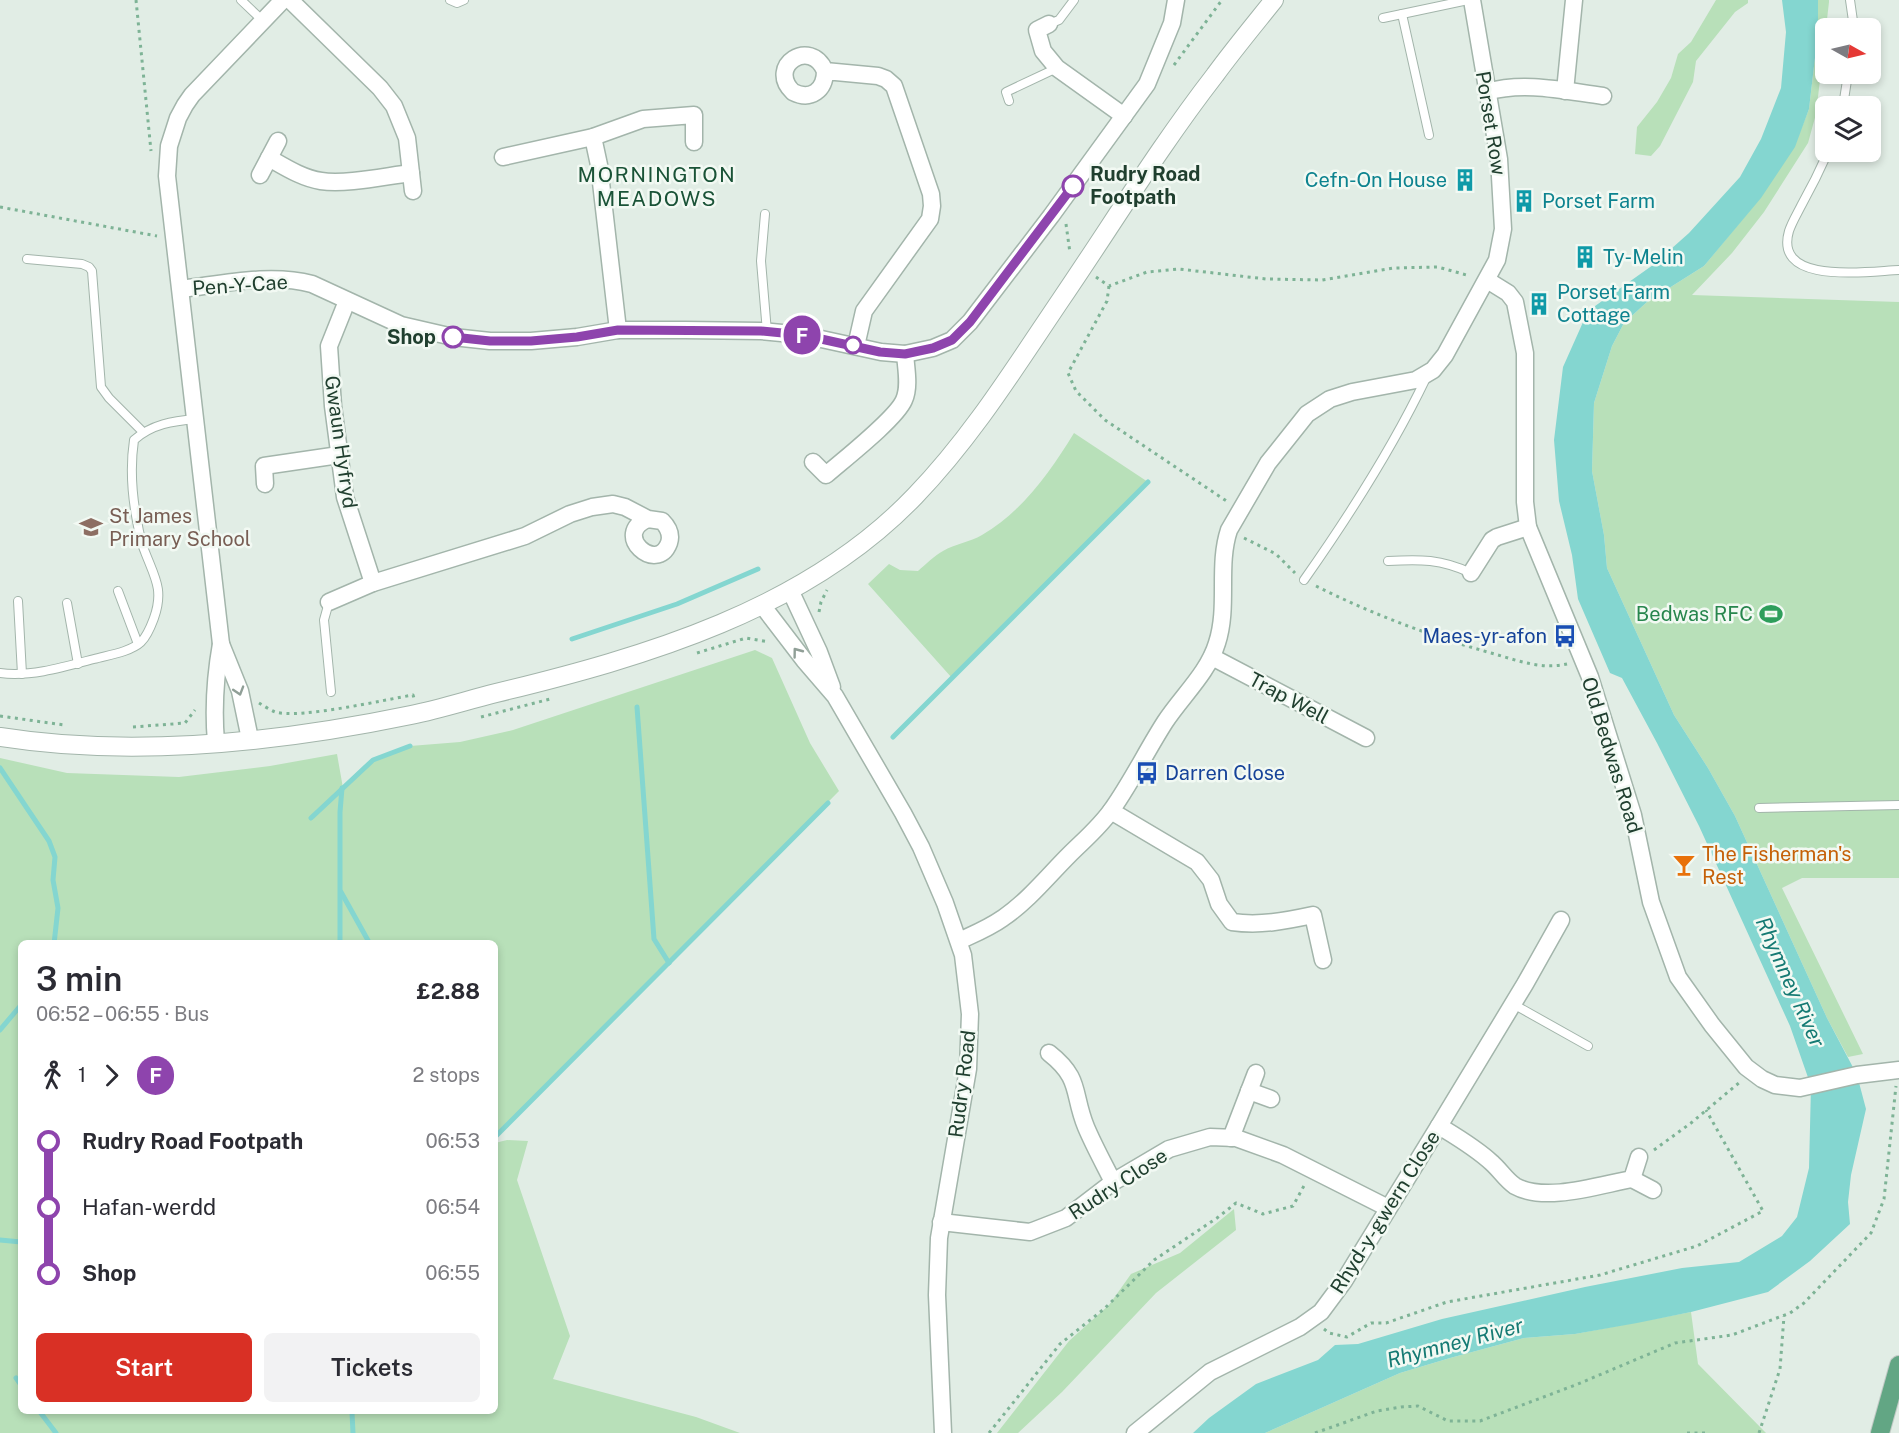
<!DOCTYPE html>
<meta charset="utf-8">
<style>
:root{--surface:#fff;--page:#f2f2f3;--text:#2b2b33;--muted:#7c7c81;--accent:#d93025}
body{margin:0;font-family:"Public Sans",sans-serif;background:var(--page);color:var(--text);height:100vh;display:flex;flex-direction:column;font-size:22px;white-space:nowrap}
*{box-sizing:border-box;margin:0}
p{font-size:20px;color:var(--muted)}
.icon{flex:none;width:33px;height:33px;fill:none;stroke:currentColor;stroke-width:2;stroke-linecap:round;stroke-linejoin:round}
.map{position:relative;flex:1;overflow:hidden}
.panel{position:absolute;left:18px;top:940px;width:480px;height:474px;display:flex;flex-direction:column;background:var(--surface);border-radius:9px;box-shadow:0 3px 9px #0003}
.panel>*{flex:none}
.badge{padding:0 12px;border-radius:20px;font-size:21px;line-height:39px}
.needle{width:39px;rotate:98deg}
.controls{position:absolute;left:1815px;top:18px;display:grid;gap:12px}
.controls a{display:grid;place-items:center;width:66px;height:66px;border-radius:9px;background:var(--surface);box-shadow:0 3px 9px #0003;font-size:30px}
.map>.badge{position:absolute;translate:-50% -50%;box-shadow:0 0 0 3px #fff}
.legs{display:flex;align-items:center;gap:9px;height:66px;padding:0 18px;font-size:20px}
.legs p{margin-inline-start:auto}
.headline{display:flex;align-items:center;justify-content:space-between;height:102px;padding:0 18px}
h1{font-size:33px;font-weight:600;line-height:45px}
.primary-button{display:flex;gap:12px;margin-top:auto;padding:12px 18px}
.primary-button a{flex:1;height:69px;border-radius:9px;background:var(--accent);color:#fff;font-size:24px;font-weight:600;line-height:69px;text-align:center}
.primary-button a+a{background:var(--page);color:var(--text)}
ul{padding:0 18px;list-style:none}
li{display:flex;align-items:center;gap:21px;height:66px;font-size:22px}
li i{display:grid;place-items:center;width:9px;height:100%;margin:0 8px;background:currentColor}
li i::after{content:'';width:15px;height:15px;margin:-8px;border:4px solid;border-radius:50%;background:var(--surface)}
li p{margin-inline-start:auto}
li:first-child i{background:linear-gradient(#0000 50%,currentColor 0)}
li:last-child i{background:linear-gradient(currentColor 50%,#0000 0)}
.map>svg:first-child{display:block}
.green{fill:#b8e0b9}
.water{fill:#84d6d0}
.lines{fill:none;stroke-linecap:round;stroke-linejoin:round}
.stream{stroke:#84d6d0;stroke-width:5}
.service-casing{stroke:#a3b5ab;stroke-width:10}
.minor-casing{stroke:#a3b5ab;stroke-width:19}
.tertiary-casing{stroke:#a3b5ab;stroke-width:20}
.primary-casing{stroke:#c1c9c5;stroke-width:20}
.path{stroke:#7eb396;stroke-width:3;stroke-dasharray:3 4.5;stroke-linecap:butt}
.service{stroke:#fff;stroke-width:8}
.minor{stroke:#fff;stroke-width:16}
.tertiary{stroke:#fff;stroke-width:18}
.primary{stroke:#62a684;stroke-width:18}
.oneway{stroke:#909f97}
.line-1-casing{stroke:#fff;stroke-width:14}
.line-1{stroke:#8e44ad;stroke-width:9}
.stop-1-dot{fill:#fff;stroke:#8e44ad;stroke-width:3}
.labels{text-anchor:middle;stroke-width:5;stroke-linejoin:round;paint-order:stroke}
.street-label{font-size:20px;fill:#203f2f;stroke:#f2f9f3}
.stop-label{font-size:20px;font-weight:bold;fill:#203f2f;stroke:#f2f9f3;text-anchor:start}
.culture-label{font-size:20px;fill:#0d838f;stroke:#f2f9f3;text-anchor:start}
.education-label{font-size:20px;fill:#785e54;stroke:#f2f9f3;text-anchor:start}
.leisure-label{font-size:20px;fill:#27864d;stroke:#f2f9f3;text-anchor:end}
.transit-label{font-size:20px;fill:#164399;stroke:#f2f9f3;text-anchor:end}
.food-label{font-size:20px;fill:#c56008;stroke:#f2f9f3;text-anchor:start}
.neighbourhood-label{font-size:21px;letter-spacing:1.5px;fill:#1a5337;stroke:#f2f9f3}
.water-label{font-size:21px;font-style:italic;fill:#157a73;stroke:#f2f9f3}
</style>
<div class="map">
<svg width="1899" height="1433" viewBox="0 0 1899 1433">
<rect width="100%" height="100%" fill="#e1ede5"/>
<g class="green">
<path d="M1716,0H1748V3L1735,12L1696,61L1693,82L1660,146L1651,156L1635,154L1637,127L1657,102L1671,78L1678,54L1691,42Z"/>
<path d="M1818,0H1829V2L1816,114L1808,143L1764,212L1732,253L1692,295L1899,302V878H1802L1782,888L1863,1054L1848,1057L1827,1018L1735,816L1708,768L1674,715L1607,568L1604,535L1592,471L1594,403L1612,346L1624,323L1647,302L1704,266L1760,198L1794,147L1809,109L1818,32Z"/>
<path d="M1074,433L1148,482L952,678L868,584L889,564L900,570L918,571C926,564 934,556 943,551C955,544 970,542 982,535C1023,511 1050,472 1074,433Z"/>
<path d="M755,650L772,658L810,743L839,791L545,1089L495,1137V944H21V1412H495V1143L507,1140L528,1141L517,1180L570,1336L553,1379L696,1417L740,1433H0V758L67,773L179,777L270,766L337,754L343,788L373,760L410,746L460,742L513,730Z"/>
<path d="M1234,1209L1236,1230L1156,1293L1062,1392L1018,1433H997L1069,1341L1109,1305L1131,1274L1180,1253Z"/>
<path d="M1691,1312L1698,1364L1766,1433H1265L1400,1373L1450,1358L1524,1338L1575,1334Z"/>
</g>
<path class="water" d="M1782,0H1818V32L1809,109L1795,147L1761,198L1704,266L1647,302L1624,323L1612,346L1594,403L1592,471L1604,535L1607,568L1674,715L1708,768L1735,816L1827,1018L1857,1075L1866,1109L1851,1175L1848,1202L1850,1224L1810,1261L1768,1292L1691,1312L1637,1323L1575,1334L1524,1338L1450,1358L1400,1373L1265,1433H1193L1209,1418L1256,1384L1318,1360L1335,1345L1358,1344L1442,1319L1585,1287L1682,1268L1739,1262L1782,1236L1797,1217L1809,1168L1811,1086L1790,1026L1699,826L1657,743L1622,678L1610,673L1578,599L1572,555L1559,501L1554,440L1563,367L1588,311L1653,265L1689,233L1740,177L1761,139L1781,88L1786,32Z"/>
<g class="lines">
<g class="stream">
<path d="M572,639L677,604L758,569"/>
<path d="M637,707L654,939L669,963"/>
<path d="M893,737L1148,482"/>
<path d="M0,768L49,841L55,857L53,880L58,908L54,944"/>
<path d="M311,818L373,760L410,746"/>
<path d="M341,892L370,944"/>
<path d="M340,944V812L342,788"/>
<path d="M0,1030L21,1005"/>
<path d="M495,1137L828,803"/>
<path d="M0,1240L21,1242"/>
<path d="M16,1378L21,1385"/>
<path d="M40,1412L56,1433"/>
<path d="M352,1412L353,1433"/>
</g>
<g class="service-casing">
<g id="service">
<path d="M241,0L263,21"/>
<path d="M450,0L457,3L464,0"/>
<path d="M1850,0L1854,28"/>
<path d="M1402,14L1429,135"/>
<path d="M1383,18L1468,0"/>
<path d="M1049,24L1059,20L1074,0"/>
<path d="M1009,101L1006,92L1057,68"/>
<path d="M1843,106L1848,74"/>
<path d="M1828,152C1820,170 1811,188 1801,206C1797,214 1792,222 1789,231C1773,286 1869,271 1899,270"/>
<path d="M765,214L761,261L767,332"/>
<path d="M27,259L82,264L89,267L92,271L101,387L109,398L143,432"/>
<path d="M1388,561C1420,559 1441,559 1471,573"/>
<path d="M1304,580C1349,516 1392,449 1426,378"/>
<path d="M118,591L138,644"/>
<path d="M18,601L22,674"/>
<path d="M329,602L324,620L331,692"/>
<path d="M67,603L78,664"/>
<path d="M0,673C31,677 64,667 94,659C109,655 130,652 141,642C148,635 151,626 154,618C164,590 155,578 145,552C141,543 139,532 137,521C132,495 130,467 134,440C152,424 173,421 196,419"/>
<path d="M1759,808L1899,805"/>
<path d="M1513,1004L1588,1046"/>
</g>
</g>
<g class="minor-casing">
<g id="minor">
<path d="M290,0L380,88L394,106L407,138L413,191"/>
<path d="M1049,24L1037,30L1043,51L1057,68L1124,116"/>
<path d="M825,71C811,37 766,66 793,92C811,101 825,90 825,71L878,76L886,79L894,86L931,194L932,206L930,219L864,311L856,346"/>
<path d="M1565,91L1574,0"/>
<path d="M1487,92C1524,81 1565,91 1603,96"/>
<path d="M593,137L599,165L618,330"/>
<path d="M503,157L593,137L643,119L694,115V142"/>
<path d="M269,158C285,167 302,178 321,181C345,185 386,176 411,173"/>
<path d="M260,175L278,141"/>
<path d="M1487,280L1508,293L1515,302L1525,353V502L1528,527L1590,677L1633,815L1651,902L1678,977L1712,1025L1746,1067L1762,1079L1775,1085L1800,1088L1857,1075L1899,1070"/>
<path d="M181,289C223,284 270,273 312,284L401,325L453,337L490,341H531L577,337L618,330H685L761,331L803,335L881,352L905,354L933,348L952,340L970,322L1051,216L1147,84L1172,23L1176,0"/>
<path d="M347,301L329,346L333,406L345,497L373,583"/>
<path d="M813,462L826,475C843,460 896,419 904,400C910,387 906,368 905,354"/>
<path d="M265,484L264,466L339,455"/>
<path d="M1471,573L1492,540L1497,537L1528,527"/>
<path d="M790,590L819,652L832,687"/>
<path d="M329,602L373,583L525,536L570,514L592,507L613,504L625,507L648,519C611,534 657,575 669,543C672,534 668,527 662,521L648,519"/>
<path d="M762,605L804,660L835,696L903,813L921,847L945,903L963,955L970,1014L968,1069L939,1238L937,1295L943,1433"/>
<path d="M221,644L240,691L250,739"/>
<path d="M1212,657L1366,738"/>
<path d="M216,742C213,708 215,678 221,644L167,176L169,146L178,118L185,105L192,95L283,0"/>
<path d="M1111,811L1197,862L1211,880L1219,904L1232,922C1260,926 1285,921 1313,915L1323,960"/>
<path d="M959,941C974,934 989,928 1003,918C1028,901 1048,876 1069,855C1084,840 1101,826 1113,808C1132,781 1147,750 1165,722C1182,696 1208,673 1217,643C1229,606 1217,566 1229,530L1268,463L1307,414L1330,399L1352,392L1416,380L1433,370L1445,355L1497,260L1503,229L1499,159L1472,0"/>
<path d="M1049,1053C1082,1079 1072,1093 1086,1127C1094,1146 1104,1164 1113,1182"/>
<path d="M1249,1091L1271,1099"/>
<path d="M1439,1126C1457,1137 1476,1148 1492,1163C1500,1170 1506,1180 1515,1186C1545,1203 1599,1185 1632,1179L1639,1157"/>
<path d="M1231,1138L1256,1073"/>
<path d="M1632,1179L1653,1190"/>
<path d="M941,1222L1030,1232L1066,1218L1113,1182L1169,1149L1210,1137L1236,1138L1283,1155L1388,1208"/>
<path d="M1135,1433L1210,1372L1300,1327L1321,1312L1344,1281L1439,1126L1525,984L1561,920"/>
</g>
</g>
<g class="tertiary-casing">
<path id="tertiary" d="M0,737C132,758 281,742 411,715C440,709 468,700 496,693C645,657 806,610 915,496C972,437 1016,366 1062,298C1113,223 1160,146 1215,75C1234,49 1254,25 1274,0"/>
</g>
<g class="primary-casing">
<path id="primary" d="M1880,1433L1899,1365"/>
</g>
<g class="path">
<path d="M136,0L151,151"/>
<path d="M1174,65L1222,0"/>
<path d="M0,207L157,236"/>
<path d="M1066,224L1070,253"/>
<path d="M1096,277L1109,286L1147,272L1179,269L1266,279L1322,280L1394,268L1438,267L1470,276"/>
<path d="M1109,286L1107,301L1068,373L1076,391L1105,420L1228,502"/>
<path d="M1244,538L1276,554L1295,573"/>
<path d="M1316,586C1372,614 1430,636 1491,653C1516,660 1541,670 1567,664"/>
<path d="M819,612L821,602L827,590"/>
<path d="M697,653L746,638L769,642"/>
<path d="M259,703C264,706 270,710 275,712C301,719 383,700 413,695L414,698"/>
<path d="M0,716L64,725"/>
<path d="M481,717L550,699"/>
<path d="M133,727L185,723L195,710"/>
<path d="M1654,1150L1691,1123L1740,1082"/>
<path d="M1324,1329L1329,1333L1347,1337L1371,1323H1386L1447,1302L1600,1275L1697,1246L1763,1211L1706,1110"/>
<path d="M989,1433L1060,1344L1104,1309L1154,1260L1217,1218L1236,1203L1263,1214L1293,1206L1306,1182"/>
<path d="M1315,1433L1377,1411L1401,1407L1418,1406L1448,1421H1480L1578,1384L1675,1343L1732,1335L1790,1313L1804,1303L1871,1233L1884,1199L1896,1086"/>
<path d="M1687,1433H1708"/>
<path d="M1759,1433L1780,1369L1784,1316"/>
</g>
<use href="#service" class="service"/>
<use href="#minor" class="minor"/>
<use href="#tertiary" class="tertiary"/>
<use href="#primary" class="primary"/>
</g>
<defs><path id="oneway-chevron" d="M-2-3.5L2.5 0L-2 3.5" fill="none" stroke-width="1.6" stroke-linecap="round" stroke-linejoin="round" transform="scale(1.5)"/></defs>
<g class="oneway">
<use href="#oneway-chevron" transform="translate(797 652) rotate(-127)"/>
<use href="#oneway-chevron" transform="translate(239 691) rotate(73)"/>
</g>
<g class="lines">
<g class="line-1-casing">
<path id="line-1" d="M453,337L490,341H531L577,337L618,330L761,331L803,335L880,352L905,354L933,348L952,340L970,322L1073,186"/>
</g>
<use href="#line-1" class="line-1"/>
</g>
<defs>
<g id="building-bare" transform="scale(1.8)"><path d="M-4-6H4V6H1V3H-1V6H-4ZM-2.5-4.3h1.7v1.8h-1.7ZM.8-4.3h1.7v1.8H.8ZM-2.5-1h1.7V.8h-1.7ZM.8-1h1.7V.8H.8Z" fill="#0f9aa8" stroke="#f2f9f3" stroke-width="2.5" paint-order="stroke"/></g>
<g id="school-bare" transform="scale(1.8)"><path d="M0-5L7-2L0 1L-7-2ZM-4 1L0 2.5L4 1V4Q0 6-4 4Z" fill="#8d6e63" stroke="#f2f9f3" stroke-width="2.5" paint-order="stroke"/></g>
<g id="stadium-bare" transform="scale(1.8)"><path d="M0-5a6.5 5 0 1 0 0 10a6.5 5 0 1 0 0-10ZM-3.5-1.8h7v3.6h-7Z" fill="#2e9e5b" stroke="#f2f9f3" stroke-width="2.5" paint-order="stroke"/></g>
<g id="bus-bare" transform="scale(1.8)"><path d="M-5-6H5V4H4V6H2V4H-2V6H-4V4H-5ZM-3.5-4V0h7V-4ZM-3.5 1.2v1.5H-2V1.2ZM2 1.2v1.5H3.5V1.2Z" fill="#1a4fb4" stroke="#f2f9f3" stroke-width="2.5" paint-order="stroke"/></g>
<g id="bar-bare" transform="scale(1.8)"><path d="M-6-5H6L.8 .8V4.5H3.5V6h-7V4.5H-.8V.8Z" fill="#e8710a" stroke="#f2f9f3" stroke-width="2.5" paint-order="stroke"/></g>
</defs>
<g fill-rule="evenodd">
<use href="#building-bare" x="1465" y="180"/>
<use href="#building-bare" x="1524" y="201"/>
<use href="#building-bare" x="1585" y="257"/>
<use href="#building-bare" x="1539" y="304"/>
<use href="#school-bare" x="91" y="527"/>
<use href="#stadium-bare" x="1771" y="614"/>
<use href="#bus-bare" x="1565" y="636"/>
<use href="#bus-bare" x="1147" y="773"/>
<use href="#bar-bare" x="1684" y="865"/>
</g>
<g class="stop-1-dot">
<circle cx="1073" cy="186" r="10"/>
<circle cx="453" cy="337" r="10"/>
<circle cx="853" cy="345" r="8"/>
</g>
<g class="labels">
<g class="street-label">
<text transform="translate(1491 123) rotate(81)" y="7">Porset Row</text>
<text transform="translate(240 285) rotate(-4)" y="7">Pen-Y-Cae</text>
<text transform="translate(341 442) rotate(82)" y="7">Gwaun Hyfryd</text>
<text transform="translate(1289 698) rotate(28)" y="7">Trap Well</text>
<text transform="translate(1612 755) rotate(73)" y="7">Old Bedwas Road</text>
<text transform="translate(962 1084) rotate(-83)" y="7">Rudry Road</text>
<text transform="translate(1118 1184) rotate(-33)" y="7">Rudry Close</text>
<text transform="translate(1385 1212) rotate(-58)" y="7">Rhyd-y-gwern Close</text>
</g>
<g class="stop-label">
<text x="1090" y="181">Rudry Road<tspan x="1090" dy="23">Footpath</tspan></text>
<text x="436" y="344" text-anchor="end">Shop</text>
</g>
<g class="culture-label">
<text x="1447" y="187" text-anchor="end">Cefn-On House</text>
<text x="1542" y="208">Porset Farm</text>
<text x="1603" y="264">Ty-Melin</text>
<text x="1557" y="299">Porset Farm<tspan x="1557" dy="23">Cottage</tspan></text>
</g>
<g class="education-label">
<text x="109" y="523">St James<tspan x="109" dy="23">Primary School</tspan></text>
</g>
<g class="leisure-label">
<text x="1753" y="621">Bedwas RFC</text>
</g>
<g class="transit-label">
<text x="1547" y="643">Maes-yr-afon</text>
<text x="1165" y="780" text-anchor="start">Darren Close</text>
</g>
<g class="food-label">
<text x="1702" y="861">The Fisherman's<tspan x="1702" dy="23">Rest</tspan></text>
</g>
<g class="neighbourhood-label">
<text x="657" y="182">MORNINGTON<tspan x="657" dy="24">MEADOWS</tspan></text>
</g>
<g class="water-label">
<text transform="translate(1790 982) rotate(66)" y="7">Rhymney River</text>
<text transform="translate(1455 1343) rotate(-15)" y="7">Rhymney River</text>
</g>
</g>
</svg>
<div class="controls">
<a><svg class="needle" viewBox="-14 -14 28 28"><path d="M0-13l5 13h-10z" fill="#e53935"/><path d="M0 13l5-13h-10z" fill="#7c7c81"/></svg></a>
<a><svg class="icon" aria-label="layers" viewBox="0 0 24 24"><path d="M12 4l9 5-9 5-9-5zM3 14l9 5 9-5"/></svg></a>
</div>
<b class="badge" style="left:802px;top:335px;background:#8e44ad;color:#fff">F</b>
<section class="panel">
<div class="headline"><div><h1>3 min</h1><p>06:52 – 06:55 · Bus</p></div><b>£2.88</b></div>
<div class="legs"><svg class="icon" aria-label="walk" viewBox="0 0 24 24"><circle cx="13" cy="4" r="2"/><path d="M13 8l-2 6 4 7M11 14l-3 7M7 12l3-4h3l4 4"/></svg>1<svg class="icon" aria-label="forward" viewBox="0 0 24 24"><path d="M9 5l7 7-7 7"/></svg><b class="badge" style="background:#8e44ad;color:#fff">F</b><p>2 stops</p></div>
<ul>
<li><i style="color:#8e44ad"></i><b>Rudry Road Footpath</b><p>06:53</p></li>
<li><i style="color:#8e44ad"></i><span>Hafan-werdd</span><p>06:54</p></li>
<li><i style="color:#8e44ad"></i><b>Shop</b><p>06:55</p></li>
</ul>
<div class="primary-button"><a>Start</a><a>Tickets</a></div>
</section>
</div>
